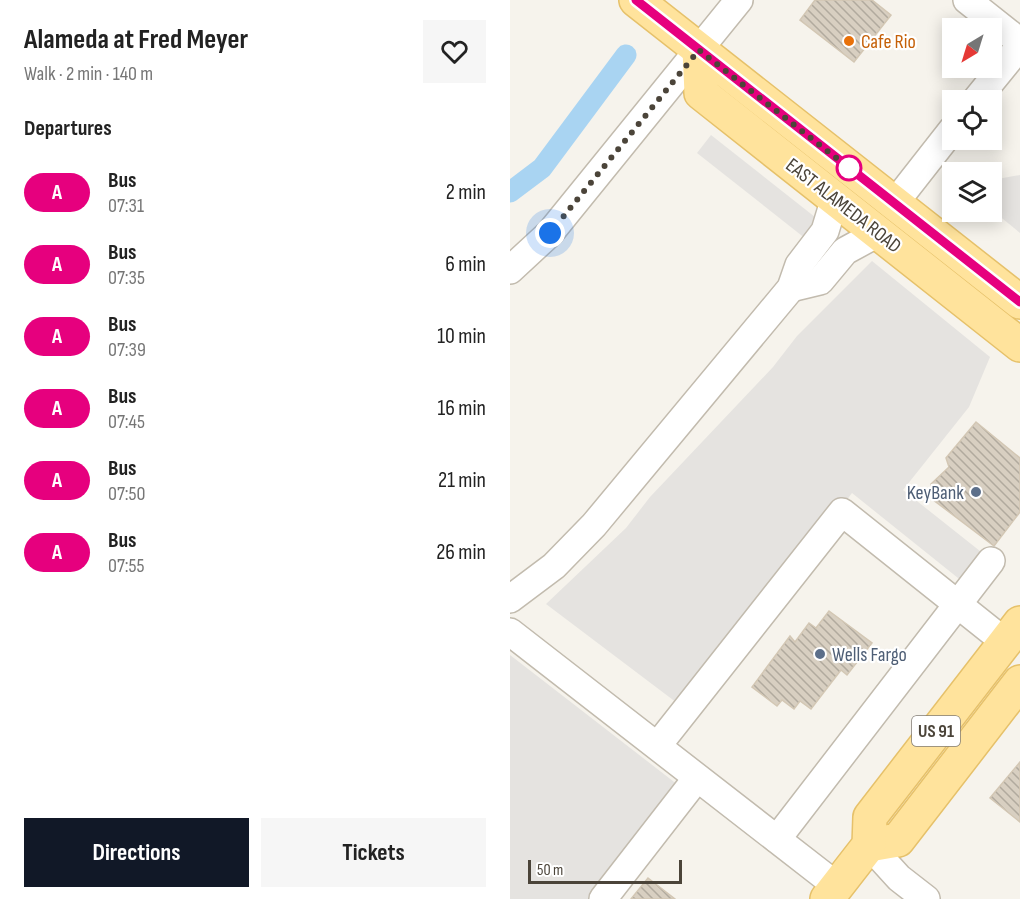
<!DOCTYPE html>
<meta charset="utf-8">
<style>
:root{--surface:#fff;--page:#f6f6f6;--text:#222;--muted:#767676;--accent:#111827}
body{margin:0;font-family:"Sofia Sans Condensed",sans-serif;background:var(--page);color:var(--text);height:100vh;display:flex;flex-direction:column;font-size:22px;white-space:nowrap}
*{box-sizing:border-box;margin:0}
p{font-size:20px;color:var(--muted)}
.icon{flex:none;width:33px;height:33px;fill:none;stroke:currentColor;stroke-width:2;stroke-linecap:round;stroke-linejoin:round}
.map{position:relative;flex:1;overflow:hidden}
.sheet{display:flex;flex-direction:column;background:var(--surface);width:510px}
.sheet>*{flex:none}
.badge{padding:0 12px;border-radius:20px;font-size:21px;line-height:39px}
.needle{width:39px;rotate:218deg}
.buttons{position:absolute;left:432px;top:18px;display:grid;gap:12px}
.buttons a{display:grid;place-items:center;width:60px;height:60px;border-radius:0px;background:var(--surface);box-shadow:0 3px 15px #0003;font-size:30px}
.scale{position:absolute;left:18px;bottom:15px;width:154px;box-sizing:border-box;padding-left:6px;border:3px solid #4b4439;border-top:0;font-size:16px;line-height:21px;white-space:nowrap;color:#4b4439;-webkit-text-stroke:4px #fff;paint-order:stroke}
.you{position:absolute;width:30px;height:30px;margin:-15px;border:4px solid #fff;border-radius:50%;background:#1a73e8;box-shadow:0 0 0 9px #1a73e833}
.map>.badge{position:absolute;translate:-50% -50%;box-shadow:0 0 0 3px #fff}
h2{padding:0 24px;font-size:22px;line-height:54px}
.round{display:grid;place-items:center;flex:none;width:63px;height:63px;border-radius:0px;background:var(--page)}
.headline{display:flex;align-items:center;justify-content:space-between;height:102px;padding:0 24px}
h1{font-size:28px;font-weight:700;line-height:45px}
.button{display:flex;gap:12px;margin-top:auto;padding:12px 24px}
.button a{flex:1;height:69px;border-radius:0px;background:var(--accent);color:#fff;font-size:24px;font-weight:700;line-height:69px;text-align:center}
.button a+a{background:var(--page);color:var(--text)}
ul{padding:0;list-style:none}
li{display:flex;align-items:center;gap:18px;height:72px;padding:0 24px}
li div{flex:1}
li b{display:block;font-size:22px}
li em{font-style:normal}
li .badge{min-width:66px;font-weight:700;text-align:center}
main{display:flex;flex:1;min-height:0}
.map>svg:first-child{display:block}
.parking{fill:#e5e3e0}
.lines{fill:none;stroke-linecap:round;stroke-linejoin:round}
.canal{stroke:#a9d4f2;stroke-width:21}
.building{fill:url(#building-back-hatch);stroke:#d3c7b4;stroke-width:1.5}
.minor-casing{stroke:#c2bbae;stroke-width:30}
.major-casing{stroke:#e6c16a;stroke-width:36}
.minor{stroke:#fff;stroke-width:27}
.major{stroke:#ffe39c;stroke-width:33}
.line-casing{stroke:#fff;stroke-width:14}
.line{stroke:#e6007e;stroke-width:9}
.walk{stroke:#4b4439;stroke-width:6;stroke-dasharray:0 10.8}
.food-dot{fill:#e8710a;stroke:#fff;stroke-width:2}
.stop-dot{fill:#fff;stroke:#e6007e;stroke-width:3}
.service-dot{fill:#5c6f8a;stroke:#fff;stroke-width:2}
.labels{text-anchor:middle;stroke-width:4.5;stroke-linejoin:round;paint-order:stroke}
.shield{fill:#fff;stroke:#817c74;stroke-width:1.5}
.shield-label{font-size:18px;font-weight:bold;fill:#4b4439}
.food-label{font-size:20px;fill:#c56008;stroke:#fff;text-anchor:start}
.street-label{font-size:20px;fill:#4b4439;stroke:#fff}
.service-label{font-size:20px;fill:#4e5e75;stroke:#fff;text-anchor:end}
</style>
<main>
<section class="sheet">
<div class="headline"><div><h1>Alameda at Fred Meyer</h1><p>Walk · 2 min · 140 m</p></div><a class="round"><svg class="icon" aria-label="heart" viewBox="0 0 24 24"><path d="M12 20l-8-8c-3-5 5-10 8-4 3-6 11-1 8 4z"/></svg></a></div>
<h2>Departures</h2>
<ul>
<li><span class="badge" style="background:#e6007e;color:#fff">A</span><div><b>Bus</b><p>07:31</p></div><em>2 min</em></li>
<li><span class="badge" style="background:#e6007e;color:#fff">A</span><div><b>Bus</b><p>07:35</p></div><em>6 min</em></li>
<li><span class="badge" style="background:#e6007e;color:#fff">A</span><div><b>Bus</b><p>07:39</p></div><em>10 min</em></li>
<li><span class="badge" style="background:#e6007e;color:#fff">A</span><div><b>Bus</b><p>07:45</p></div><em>16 min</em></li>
<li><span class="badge" style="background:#e6007e;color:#fff">A</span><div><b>Bus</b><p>07:50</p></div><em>21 min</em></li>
<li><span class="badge" style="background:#e6007e;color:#fff">A</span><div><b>Bus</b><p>07:55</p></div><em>26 min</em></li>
</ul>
<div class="button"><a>Directions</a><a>Tickets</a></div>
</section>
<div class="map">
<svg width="510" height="899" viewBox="0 0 510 899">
<defs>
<pattern id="building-back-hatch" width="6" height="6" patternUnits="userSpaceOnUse" patternTransform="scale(1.5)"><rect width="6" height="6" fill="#d8cfc1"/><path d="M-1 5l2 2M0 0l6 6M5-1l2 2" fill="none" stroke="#b1aa9e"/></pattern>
</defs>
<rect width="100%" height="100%" fill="#f6f3ec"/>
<g class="parking">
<path d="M201,135L310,221L296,239L187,153Z"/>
<path d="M510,175V233L482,210V180Z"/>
<path d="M362,261L480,357L459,407L393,490L480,559L458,586L342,493L179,712L36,604L116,528L140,497L263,367L287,336Z"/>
<path d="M0,655L168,785L78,899H0Z"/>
</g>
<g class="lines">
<path class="canal" d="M0,192L32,168L116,55"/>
</g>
<g class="building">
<path d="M305,0H362L381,15L344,62L290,20Z"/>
<path d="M466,422L510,458V512L484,546L422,499L421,484L439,467L436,458Z"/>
<path d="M319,611L362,643L337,675L331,670L301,709L290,701L284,709L272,700L267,706L242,687L280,636L285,642L299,623L306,628Z"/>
<path d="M510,762V822L480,798Z"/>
<path d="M138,878L165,899H121Z"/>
</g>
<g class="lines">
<g class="minor-casing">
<g id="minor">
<path d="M457,0L510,42"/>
<path d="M466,100L510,46"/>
<path d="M384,204L442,130"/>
<path d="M0,270L40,233L229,0"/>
<path d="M281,288L310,281L335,251L368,233"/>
<path d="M0,599L44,566L84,525L281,288L289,265L315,231L325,198"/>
<path d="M0,632L327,886"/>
<path d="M148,745L332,512L495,642"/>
<path d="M267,839L481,561"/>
<path d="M359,845L389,878L416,899"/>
<path d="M93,899L187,778"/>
</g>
</g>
<g class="major-casing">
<g id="major">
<path d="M126,0L510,302"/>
<path d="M189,50L191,93L510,345"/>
<path d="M359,845L388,840L510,682"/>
<path d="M317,899L359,845L360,817L510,623"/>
</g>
</g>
<use href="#minor" class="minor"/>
<use href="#major" class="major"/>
</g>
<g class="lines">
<g class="line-casing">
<path id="line" d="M126,0L510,302"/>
</g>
<use href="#line" class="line"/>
<path class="walk" d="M40,233L189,50L339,168"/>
</g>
<circle class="food-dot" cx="339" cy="41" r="6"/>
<circle class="stop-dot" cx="339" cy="168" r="12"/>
<g class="service-dot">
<circle cx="466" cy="492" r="6"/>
<circle cx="310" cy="654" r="6"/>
</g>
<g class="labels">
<rect class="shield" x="402" y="716" width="48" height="30" rx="4.5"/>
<g class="shield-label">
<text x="426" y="737">US 91</text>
</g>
<g class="food-label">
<text x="351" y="48">Cafe Rio</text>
</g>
<g class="street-label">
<text transform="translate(334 205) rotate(38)" y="7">EAST ALAMEDA ROAD</text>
</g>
<g class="service-label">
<text x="454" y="499">KeyBank</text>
<text x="322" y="661" text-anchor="start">Wells Fargo</text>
</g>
</g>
</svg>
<div class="buttons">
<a><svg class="needle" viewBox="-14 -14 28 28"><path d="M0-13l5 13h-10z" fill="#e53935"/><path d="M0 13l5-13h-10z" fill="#767676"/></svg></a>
<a><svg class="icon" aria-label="locate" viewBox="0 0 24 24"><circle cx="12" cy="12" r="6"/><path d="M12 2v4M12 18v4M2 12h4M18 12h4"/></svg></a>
<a><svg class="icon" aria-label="layers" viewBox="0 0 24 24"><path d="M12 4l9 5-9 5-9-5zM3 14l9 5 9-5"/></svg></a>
</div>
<div class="scale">50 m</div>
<div class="you" style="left:40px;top:233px"></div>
</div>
</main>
